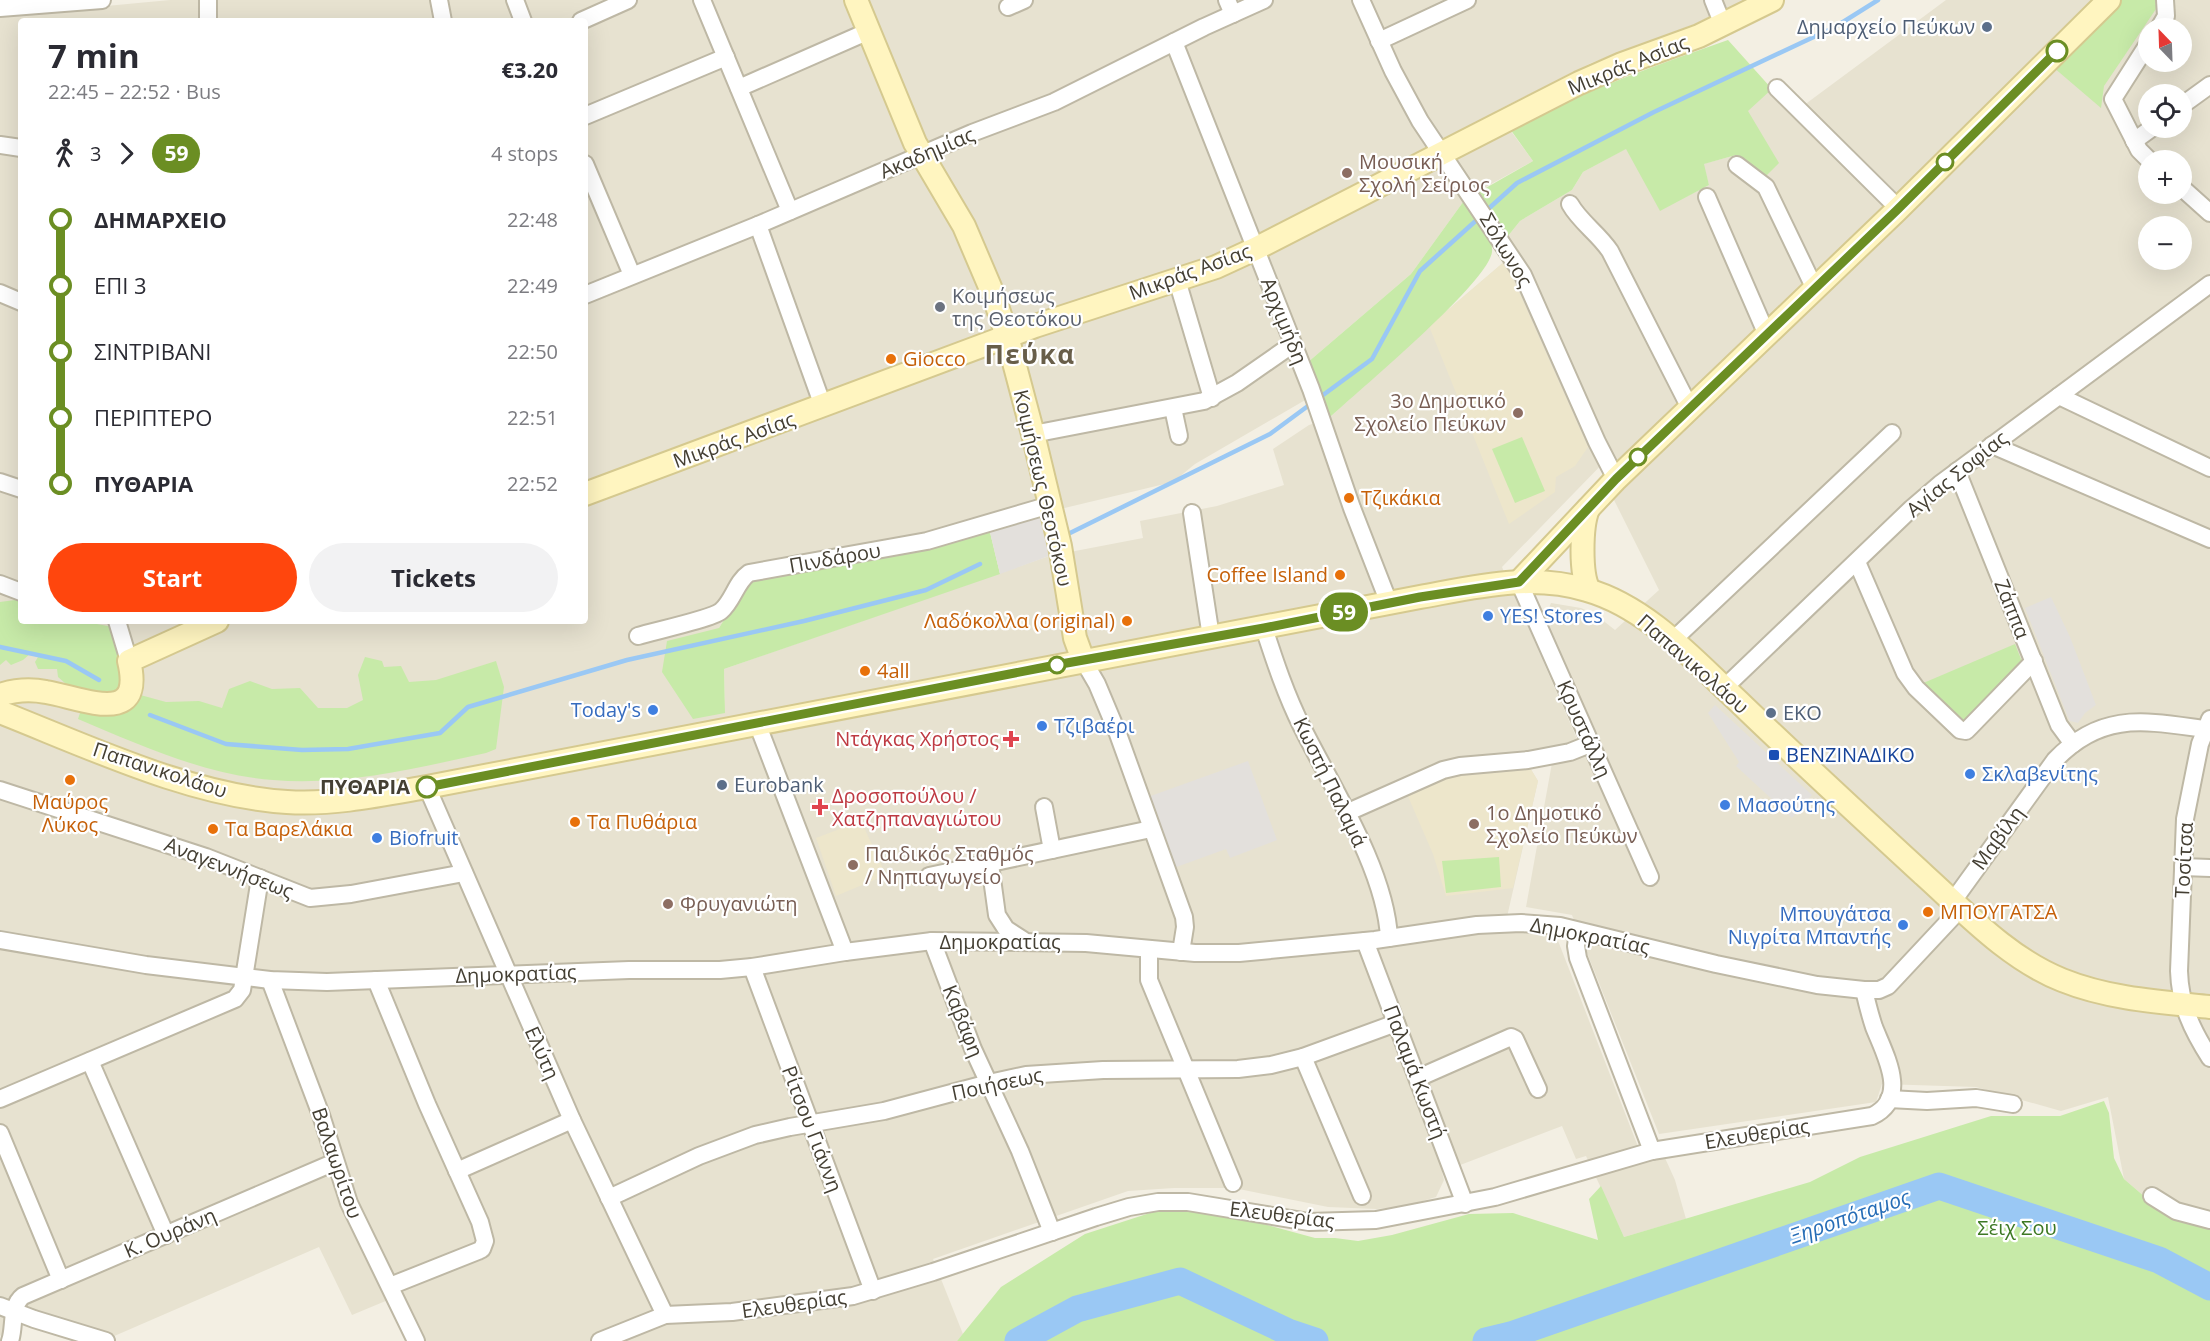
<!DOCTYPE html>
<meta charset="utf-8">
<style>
:root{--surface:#fff;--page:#f2f2f3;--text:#2b2b33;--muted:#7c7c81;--accent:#ff460d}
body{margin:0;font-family:"Open Sans",sans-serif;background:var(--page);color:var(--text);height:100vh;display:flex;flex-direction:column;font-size:22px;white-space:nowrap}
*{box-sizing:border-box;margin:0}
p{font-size:20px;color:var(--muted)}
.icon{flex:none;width:33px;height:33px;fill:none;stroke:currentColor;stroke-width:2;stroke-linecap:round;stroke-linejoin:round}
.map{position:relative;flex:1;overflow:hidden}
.details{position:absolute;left:18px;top:18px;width:570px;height:606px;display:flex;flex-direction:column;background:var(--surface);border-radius:6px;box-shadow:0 6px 24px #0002}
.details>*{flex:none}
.badge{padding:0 12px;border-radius:20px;font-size:21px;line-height:39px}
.needle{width:39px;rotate:337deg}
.fabs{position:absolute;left:2138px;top:18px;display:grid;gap:12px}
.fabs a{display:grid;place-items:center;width:54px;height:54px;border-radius:50%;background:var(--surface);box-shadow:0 6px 24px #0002;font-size:30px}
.map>.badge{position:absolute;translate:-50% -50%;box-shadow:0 0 0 3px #fff}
.legs{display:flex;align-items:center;gap:9px;height:66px;padding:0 30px;font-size:20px}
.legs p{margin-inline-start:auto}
.head{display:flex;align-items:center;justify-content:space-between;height:102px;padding:0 30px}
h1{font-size:33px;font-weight:700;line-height:45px}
.cta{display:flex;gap:12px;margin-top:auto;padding:12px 30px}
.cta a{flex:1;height:69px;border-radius:36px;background:var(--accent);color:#fff;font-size:24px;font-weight:700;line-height:69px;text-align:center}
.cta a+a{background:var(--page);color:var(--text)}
ul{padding:0 30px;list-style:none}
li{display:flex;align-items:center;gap:21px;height:66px;font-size:22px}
li i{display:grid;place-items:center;width:9px;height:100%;margin:0 8px;background:currentColor}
li i::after{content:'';width:15px;height:15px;margin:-8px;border:4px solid;border-radius:50%;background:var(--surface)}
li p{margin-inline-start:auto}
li:first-child i{background:linear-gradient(#0000 50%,currentColor 0)}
li:last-child i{background:linear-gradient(currentColor 50%,#0000 0)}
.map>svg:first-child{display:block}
.residential{fill:#e7e2d0;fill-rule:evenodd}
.education{fill:#ede6cb}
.green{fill:#c7eaa8}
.parking{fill:#e3e0dc}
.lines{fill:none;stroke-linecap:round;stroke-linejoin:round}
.stream{stroke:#9ac8f4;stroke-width:4.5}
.river{stroke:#9ac8f4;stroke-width:27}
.street-casing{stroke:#beb8a5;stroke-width:20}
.secondary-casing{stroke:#d5c98f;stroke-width:26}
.street{stroke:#fff;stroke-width:16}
.secondary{stroke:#fff5c0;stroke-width:22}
.line-1-casing{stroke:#fff;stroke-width:14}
.line-1{stroke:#6b8e23;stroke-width:9}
.service-dot{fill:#5c6f8a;stroke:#fff;stroke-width:2}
.stop-1-dot{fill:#fff;stroke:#6b8e23;stroke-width:3}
.education-dot{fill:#8d6e63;stroke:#fff;stroke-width:2}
.worship-dot{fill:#6b7280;stroke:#fff;stroke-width:2}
.food-dot{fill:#e8710a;stroke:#fff;stroke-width:2}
.shop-dot{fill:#3f7fe0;stroke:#fff;stroke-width:2}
.health-dot{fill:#e0444e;stroke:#fff;stroke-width:2}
.transit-dot{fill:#1a4fb4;stroke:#fff;stroke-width:2}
.labels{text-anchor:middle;stroke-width:4.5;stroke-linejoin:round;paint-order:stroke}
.service-label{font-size:20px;fill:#4e5e75;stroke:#fff;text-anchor:start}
.street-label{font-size:20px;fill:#443f33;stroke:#fff}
.education-label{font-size:20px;fill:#785e54;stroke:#fff;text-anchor:start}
.worship-label{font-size:20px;fill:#5b616d;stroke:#fff;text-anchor:start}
.food-label{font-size:20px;fill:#c56008;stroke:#fff;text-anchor:start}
.shop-label{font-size:20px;fill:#366cbe;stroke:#fff;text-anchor:start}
.health-label{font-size:20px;fill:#be3a42;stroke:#fff;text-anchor:end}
.transit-label{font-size:20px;fill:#164399;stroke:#fff;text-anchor:start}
.stop-label{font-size:20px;font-weight:bold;fill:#443f33;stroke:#fff;text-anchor:end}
.park-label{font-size:20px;fill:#3d7923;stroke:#fff}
.water-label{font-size:21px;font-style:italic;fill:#266db6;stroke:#fff}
.district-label{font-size:26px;font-weight:bold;letter-spacing:1.5px;fill:#685e49;stroke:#fff}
</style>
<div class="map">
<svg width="2210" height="1341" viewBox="0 0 2210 1341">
<rect width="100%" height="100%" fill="#f3efe3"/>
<path class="residential" d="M170,0H1745L1692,25L1591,63L1496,111L1533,161L1466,198L1411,274L1307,363V399L1195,464L1173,482L1052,511L750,577L719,628L725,712L724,669L1049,556L1143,538L1140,521L1217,506L1284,485L1273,449L1309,425L1328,419L1429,326L1518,250L1508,236L1520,221L1572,190L1583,172L1627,148L1660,210L1709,185L1703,164L1736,155L1764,178L1778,163L1747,111L1769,91L1792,114L1946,0H2210V1227L2166,1215L2124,1179L2108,1097L2061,1111L1976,1087L1882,1084L1876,1102L1659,1134L1572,915L1526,907L1552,763L1578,759L1604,749L1544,619L1551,603L1581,608L1596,615L1615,630L1659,590L1613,498L1633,480L1611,455L1502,567L1577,739L1564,744L1521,753L1538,781L1504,930L1555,933L1644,1162L1665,1158L1675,1180L1686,1219L1624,1237L1586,1156L1576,1159L1562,1126L1442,1172L1444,1180L1436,1197L1406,1206L1377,1209L1328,1207L1234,1188H1174L1128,1191L933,1259L963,1334L957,1341H423L400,1295L352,1315L319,1247L112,1337L29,1311L0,1336V16ZM21,21H585V621H21ZM2148,28H2181V62H2148ZM2148,94H2181V128H2148ZM2148,160H2181V194H2148ZM2148,226H2181V260H2148Z"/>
<g class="education">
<path d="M1505,261L1588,447L1575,466L1556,477L1555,492L1509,524L1429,326Z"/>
<path d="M1529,766L1538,781L1513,888L1446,896L1433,854L1407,794L1464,771L1482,773Z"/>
<path d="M861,821L886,875L836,896L816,838Z"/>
</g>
<g class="green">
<path d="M2119,0H2156V9L2104,86L2101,108L2053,67Z"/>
<path d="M1728,40L1772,89L1748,111L1779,163L1764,178L1736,155L1704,164L1709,185L1660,211L1626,149L1583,172L1572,190L1520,221L1508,236L1477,193L1533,161L1510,129C1580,93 1653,66 1728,40Z"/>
<path d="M1466,198C1475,211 1494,236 1492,252C1488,283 1358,391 1328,419L1307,363L1411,274Z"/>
<path d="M1522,437L1545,491L1515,503L1492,449Z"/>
<path d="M989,528L1000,574L724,669L725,713L693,719L662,672L667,641L719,628L750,577Z"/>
<path d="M15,600L21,601V621H81L113,627L123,654L122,690L166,702L199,701L222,708L229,689L250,681L272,689L300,688L318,708H347L363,700L358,675L365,657L382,661L384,667L401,666L409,682L436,680L496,661L504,687L496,749L486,753C417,768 345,786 273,780C205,775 140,745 78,719L87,692L66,684L58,677L57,669H38L35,662L38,657L31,653L23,660L11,665L6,660L0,665V602Z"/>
<path d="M2015,644L2023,664L1964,726L1921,684Z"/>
<path d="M1499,857L1501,887L1446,893L1442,861Z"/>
<path d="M2104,1101L2109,1113L2114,1158L2124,1179L2166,1215L2210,1227V1341H957L1001,1287L1085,1234L1153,1212L1185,1210L1230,1215L1315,1238H1335L1358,1241L1392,1235L1469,1214L1513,1213L1598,1240L1589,1199L1601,1186L1624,1237L1810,1182L1860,1157L1991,1116H2060Z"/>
</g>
<g class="parking">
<path d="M1040,514L1049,556L1000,574L989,528Z"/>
<path d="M2051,597L2070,637L2096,705L2085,713L2078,723L2070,721L2068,717L2025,608Z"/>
<path d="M1715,705L1812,795L1792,818L1736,766L1739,762L1708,713Z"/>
<path d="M1248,761L1277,840L1230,858L1226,849L1171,869L1145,798Z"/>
</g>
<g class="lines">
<g class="stream">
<path d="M1486,211L1517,183L1654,112L1835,27L1878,0"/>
<path d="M1319,398L1372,359L1420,271L1480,217"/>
<path d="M1064,536L1270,434L1312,403"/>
<path d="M0,647L66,661L99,680"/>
<path d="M150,715L226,744L302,750L348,749L440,733L468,707L627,660L804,621L926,590L980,564"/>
</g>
<g class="river">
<path d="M1018,1341L1077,1309L1180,1281L1288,1332L1315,1341"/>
<path d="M1486,1341L1511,1335L1939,1186L2159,1260L2210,1287"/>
</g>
<g class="street-casing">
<g id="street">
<path d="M208,0V21"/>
<path d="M439,0L443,21"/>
<path d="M515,0L523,21"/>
<path d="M702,0L790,211"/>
<path d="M1227,0L1233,14"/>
<path d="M1361,0L1393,71L1420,121L1523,275L1597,442L1616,479"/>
<path d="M1713,0L1723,25"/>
<path d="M1008,7L1024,0"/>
<path d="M0,8L102,0"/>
<path d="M581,21L628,0"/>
<path d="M2159,28L2166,16L2165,0"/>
<path d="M1379,41L1467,0"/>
<path d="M1174,42L1311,389L1352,508L1389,603"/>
<path d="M2148,44L2113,99L2139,150L2149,160"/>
<path d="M739,88L869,31"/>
<path d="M1777,88L1890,200"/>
<path d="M2181,106L2210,85"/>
<path d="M585,116L726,57"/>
<path d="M2134,141L2152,128"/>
<path d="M0,145L21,148"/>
<path d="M585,164L632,275"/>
<path d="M1737,165L1766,187L1815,289"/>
<path d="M2181,187L2210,213"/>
<path d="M1707,197L1767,335"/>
<path d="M1570,204C1580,222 1598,233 1610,251L1690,408"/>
<path d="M758,225L823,406"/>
<path d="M1177,280L1212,398"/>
<path d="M0,293L21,302"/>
<path d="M585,295L758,225L972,133L1054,102L1204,27L1264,0"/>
<path d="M2059,396L2210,468"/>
<path d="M1173,408L1179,436"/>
<path d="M1033,434L1204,401L1237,383L1293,344"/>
<path d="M1992,445L2210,539"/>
<path d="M1957,471L2059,725L2073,744"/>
<path d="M0,482L21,489"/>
<path d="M1192,513L1211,637"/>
<path d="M1857,562L1905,673L1916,688L1960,730L1966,731L1971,726L2034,661"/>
<path d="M1519,582L1650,877"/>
<path d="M0,584L21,592"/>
<path d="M117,621L129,661"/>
<path d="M1264,628C1275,662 1286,695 1302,727C1332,787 1386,871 1389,938"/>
<path d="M638,636C654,631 711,619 721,611C733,601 736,582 749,573L927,541L1050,505"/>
<path d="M1672,641L1892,433"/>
<path d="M1083,660L1097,684L1118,734L1184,917L1185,927L1181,952"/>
<path d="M1724,688L1912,508L1940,484L2210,284"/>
<path d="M2210,719L2200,744L2185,819L2179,971C2180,1005 2192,1030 2210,1058"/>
<path d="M757,723L845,952"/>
<path d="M427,787L572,1120L665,1315"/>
<path d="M0,790L206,857L310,898L351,894L464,873"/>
<path d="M1044,807L1052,850"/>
<path d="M1346,813L1443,770L1460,766L1528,760L1570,752L1590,744"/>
<path d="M990,864L997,915L1006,929L1023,940"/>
<path d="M2183,867L2210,868"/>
<path d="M929,876L1151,829"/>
<path d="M1953,901L2055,760C2102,711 2145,721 2205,729"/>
<path d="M1578,931L1576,946L1578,958L1652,1151"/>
<path d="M0,940L146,965L270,980L327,982L629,970H720L752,967L845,952L932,941L1086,943L1195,953H1239L1375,940L1477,925L1521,923L1560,926L1716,964L1817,985L1864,990H1879L1888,986L1961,908"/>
<path d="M932,941L973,1049L1020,1151L1052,1232"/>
<path d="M1365,941L1465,1204"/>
<path d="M1149,949V980L1233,1183"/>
<path d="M752,967L873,1291"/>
<path d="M270,980L321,1115L349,1203L416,1341"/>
<path d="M376,980L427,1104L480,1222L485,1241L482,1249L478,1251L390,1286"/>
<path d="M1303,1057L1362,1196"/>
<path d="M90,1061L166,1235"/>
<path d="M1418,1078L1511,1037L1515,1039L1538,1089"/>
<path d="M0,1099L235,999L242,990L243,984L260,878"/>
<path d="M1889,1099L1927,1101L1976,1098L2013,1104"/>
<path d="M0,1133L61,1280"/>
<path d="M457,1171L572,1120"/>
<path d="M2152,1196L2176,1211L2210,1220"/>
<path d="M609,1198L699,1156L755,1135L790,1127L884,1111L989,1083L1026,1075L1103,1070L1238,1069L1271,1065L1303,1057L1396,1023"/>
<path d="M0,1306L34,1319L106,1341"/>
<path d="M10,1341C15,1327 10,1306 23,1296L335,1162"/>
<path d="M600,1341L665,1315L732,1312L853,1296L933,1272L1096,1217L1129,1207L1158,1202H1188L1309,1222L1376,1220L1495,1197L1652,1151L1872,1116C1910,1098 1885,1055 1874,1027C1870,1015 1867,1003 1864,990"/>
</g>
</g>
<g class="secondary-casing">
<g id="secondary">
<path d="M856,0L915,143L964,226L993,294L1007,336L1033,434L1060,546L1075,638L1083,660"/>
<path d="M585,494L1035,326L1216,267L1255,249L1579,83L1622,64L1699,36L1772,0"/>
<path d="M1588,509C1581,526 1580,574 1589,590"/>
<path d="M1519,582L1616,479L1896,211L2109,0"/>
<path d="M0,695C15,690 31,689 46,692C83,698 145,728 129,661L217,621"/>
<path d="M0,712C89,747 191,796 287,802C334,805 381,795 427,787L1420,597C1476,587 1531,573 1587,590C1647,607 1694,660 1738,701C1799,760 1861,817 1924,875C1966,913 2009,959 2062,980C2109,999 2160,1002 2210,1007"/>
</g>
</g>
<use href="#street" class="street"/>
<use href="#secondary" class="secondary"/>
</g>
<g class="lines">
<g class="line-1-casing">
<path id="line-1" d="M427,787L1061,664L1264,628L1420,597L1519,582L1616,479L1896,211L2057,51"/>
</g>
<use href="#line-1" class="line-1"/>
</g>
<g class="service-dot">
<circle cx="1987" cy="27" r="6"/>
<circle cx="1771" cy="713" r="6"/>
<circle cx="722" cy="785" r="6"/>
</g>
<g class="stop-1-dot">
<circle cx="2057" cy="51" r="10"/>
<circle cx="1945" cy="162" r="8"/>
<circle cx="1638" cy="457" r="8"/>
<circle cx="1057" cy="665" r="8"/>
<circle cx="427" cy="787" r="10"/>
</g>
<g class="education-dot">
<circle cx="1347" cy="173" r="6"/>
<circle cx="1518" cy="413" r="6"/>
<circle cx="1474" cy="824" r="6"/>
<circle cx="853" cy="865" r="6"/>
<circle cx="668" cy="904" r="6"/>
</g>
<circle class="worship-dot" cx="940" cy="307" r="6"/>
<g class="food-dot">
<circle cx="891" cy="359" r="6"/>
<circle cx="1349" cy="498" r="6"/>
<circle cx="1340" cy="575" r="6"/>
<circle cx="1127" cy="621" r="6"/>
<circle cx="865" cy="671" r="6"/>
<circle cx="70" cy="780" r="6"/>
<circle cx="575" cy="822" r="6"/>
<circle cx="213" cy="829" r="6"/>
<circle cx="1928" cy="912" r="6"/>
</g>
<g class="shop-dot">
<circle cx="1488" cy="616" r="6"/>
<circle cx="653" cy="710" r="6"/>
<circle cx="1042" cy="726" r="6"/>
<circle cx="1970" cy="774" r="6"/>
<circle cx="1725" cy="805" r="6"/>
<circle cx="377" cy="838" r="6"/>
<circle cx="1903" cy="925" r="6"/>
</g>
<g class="health-dot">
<path d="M1008 730h6v6h6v6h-6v6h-6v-6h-6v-6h6z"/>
<path d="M817 798h6v6h6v6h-6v6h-6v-6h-6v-6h6z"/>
</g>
<rect class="transit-dot" x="1768" y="749" width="12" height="12" rx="3"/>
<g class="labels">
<g class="service-label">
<text x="1975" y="34" text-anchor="end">Δημαρχείο Πεύκων</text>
<text x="1783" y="720">EKO</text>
<text x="734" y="792">Eurobank</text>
</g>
<g class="street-label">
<text transform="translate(1628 65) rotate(-22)" y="7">Μικράς Ασίας</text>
<text transform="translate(927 153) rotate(-23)" y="7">Ακαδημίας</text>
<text transform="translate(1506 250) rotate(59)" y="7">Σόλωνος</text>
<text transform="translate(1190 272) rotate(-20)" y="7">Μικράς Ασίας</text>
<text transform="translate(1284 321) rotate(68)" y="7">Αρχιμήδη</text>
<text transform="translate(734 440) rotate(-20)" y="7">Μικράς Ασίας</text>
<text transform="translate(1957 474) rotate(-39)" y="7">Αγίας Σοφίας</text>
<text transform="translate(1043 488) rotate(77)" y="7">Κοιμήσεως Θεοτόκου</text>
<text transform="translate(835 558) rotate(-10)" y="7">Πινδάρου</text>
<text transform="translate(2012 609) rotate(68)" y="7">Ζάππα</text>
<text transform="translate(1693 664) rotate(41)" y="7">Παπανικολάου</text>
<text transform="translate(1584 729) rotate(66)" y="7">Κρυστάλλη</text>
<text transform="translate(160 770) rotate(18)" y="7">Παπανικολάου</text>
<text transform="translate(1330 782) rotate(64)" y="7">Κωστή Παλαμά</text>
<text transform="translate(1998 838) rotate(-54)" y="7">Μαβίλη</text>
<text transform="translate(2184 860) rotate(-87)" y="7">Τοσίτσα</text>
<text transform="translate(229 868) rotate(21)" y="7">Αναγεννήσεως</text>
<text transform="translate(1590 936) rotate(11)" y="7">Δημοκρατίας</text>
<text x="1000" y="949">Δημοκρατίας</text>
<text transform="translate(516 974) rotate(-2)" y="7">Δημοκρατίας</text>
<text transform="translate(963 1021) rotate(68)" y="7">Καβάφη</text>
<text transform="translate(542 1053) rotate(66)" y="7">Ελύτη</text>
<text transform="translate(1415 1072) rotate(69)" y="7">Παλαμά Κωστή</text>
<text transform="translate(997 1084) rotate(-12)" y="7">Ποιήσεως</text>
<text transform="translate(812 1129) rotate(69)" y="7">Ρίτσου Γιάννη</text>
<text transform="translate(1757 1134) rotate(-9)" y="7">Ελευθερίας</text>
<text transform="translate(337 1163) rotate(71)" y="7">Βαλαωρίτου</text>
<text transform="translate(1282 1215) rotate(7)" y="7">Ελευθερίας</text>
<text transform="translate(170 1233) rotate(-23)" y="7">Κ. Ουράνη</text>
<text transform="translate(794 1304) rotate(-8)" y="7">Ελευθερίας</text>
</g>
<g class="education-label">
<text x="1359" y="169">Μουσική<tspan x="1359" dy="23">Σχολή Σείριος</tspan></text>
<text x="1506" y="408" text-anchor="end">3ο Δημοτικό<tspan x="1506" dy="23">Σχολείο Πεύκων</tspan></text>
<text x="1486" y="820">1ο Δημοτικό<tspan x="1486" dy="23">Σχολείο Πεύκων</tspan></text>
<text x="865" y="861">Παιδικός Σταθμός<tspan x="865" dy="23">/ Νηπιαγωγείο</tspan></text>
<text x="680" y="911">Φρυγανιώτη</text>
</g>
<g class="worship-label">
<text x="952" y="303">Κοιμήσεως<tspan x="952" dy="23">της Θεοτόκου</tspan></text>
</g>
<g class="food-label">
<text x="903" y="366">Giocco</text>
<text x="1361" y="505">Τζικάκια</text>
<text x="1328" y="582" text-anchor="end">Coffee Island</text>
<text x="1115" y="628" text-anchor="end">Λαδόκολλα (original)</text>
<text x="877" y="678">4all</text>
<text x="70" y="809" text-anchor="middle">Μαύρος<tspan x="70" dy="23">Λύκος</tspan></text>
<text x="587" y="829">Τα Πυθάρια</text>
<text x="225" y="836">Τα Βαρελάκια</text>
<text x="1940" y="919">ΜΠΟΥΓΑΤΣΑ</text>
</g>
<g class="shop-label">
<text x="1500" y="623">YES! Stores</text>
<text x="641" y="717" text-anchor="end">Today's</text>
<text x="1054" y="733">Τζιβαέρι</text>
<text x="1982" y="781">Σκλαβενίτης</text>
<text x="1737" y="812">Μασούτης</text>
<text x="389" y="845">Biofruit</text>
<text x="1891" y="921" text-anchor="end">Μπουγάτσα<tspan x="1891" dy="23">Νιγρίτα Μπαντής</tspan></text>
</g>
<g class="health-label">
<text x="999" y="746">Ντάγκας Χρήστος</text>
<text x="832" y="803" text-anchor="start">Δροσοπούλου /<tspan x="832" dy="23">Χατζηπαναγιώτου</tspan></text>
</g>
<g class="transit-label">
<text x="1786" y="762">ΒΕΝΖΙΝΑΔΙΚΟ</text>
</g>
<g class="stop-label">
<text x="410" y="794">ΠΥΘΑΡΙΑ</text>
</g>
<g class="park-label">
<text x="2017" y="1235">Σέιχ Σου</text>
</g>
<g class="water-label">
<text transform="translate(1850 1217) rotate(-19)" y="7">Ξηροπόταμος</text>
</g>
<g class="district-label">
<text x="1030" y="364">Πεύκα</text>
</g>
</g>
</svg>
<div class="fabs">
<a><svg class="needle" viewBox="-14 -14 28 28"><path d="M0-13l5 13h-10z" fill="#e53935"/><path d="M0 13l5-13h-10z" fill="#7c7c81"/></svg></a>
<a><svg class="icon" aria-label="locate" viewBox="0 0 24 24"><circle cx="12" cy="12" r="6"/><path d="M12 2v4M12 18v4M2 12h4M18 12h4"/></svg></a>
<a>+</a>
<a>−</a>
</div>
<b class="badge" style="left:1344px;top:612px;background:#6b8e23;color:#fff">59</b>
<section class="details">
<div class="head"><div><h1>7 min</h1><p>22:45 – 22:52 · Bus</p></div><b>€3.20</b></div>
<div class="legs"><svg class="icon" aria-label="walk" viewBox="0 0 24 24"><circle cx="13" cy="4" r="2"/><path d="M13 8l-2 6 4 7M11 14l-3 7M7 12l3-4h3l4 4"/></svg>3<svg class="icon" aria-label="forward" viewBox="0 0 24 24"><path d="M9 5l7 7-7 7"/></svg><b class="badge" style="background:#6b8e23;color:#fff">59</b><p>4 stops</p></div>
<ul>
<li><i style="color:#6b8e23"></i><b>ΔΗΜΑΡΧΕΙΟ</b><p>22:48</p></li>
<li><i style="color:#6b8e23"></i><span>ΕΠΙ 3</span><p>22:49</p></li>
<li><i style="color:#6b8e23"></i><span>ΣΙΝΤΡΙΒΑΝΙ</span><p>22:50</p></li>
<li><i style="color:#6b8e23"></i><span>ΠΕΡΙΠΤΕΡΟ</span><p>22:51</p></li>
<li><i style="color:#6b8e23"></i><b>ΠΥΘΑΡΙΑ</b><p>22:52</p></li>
</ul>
<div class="cta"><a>Start</a><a>Tickets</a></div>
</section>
</div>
